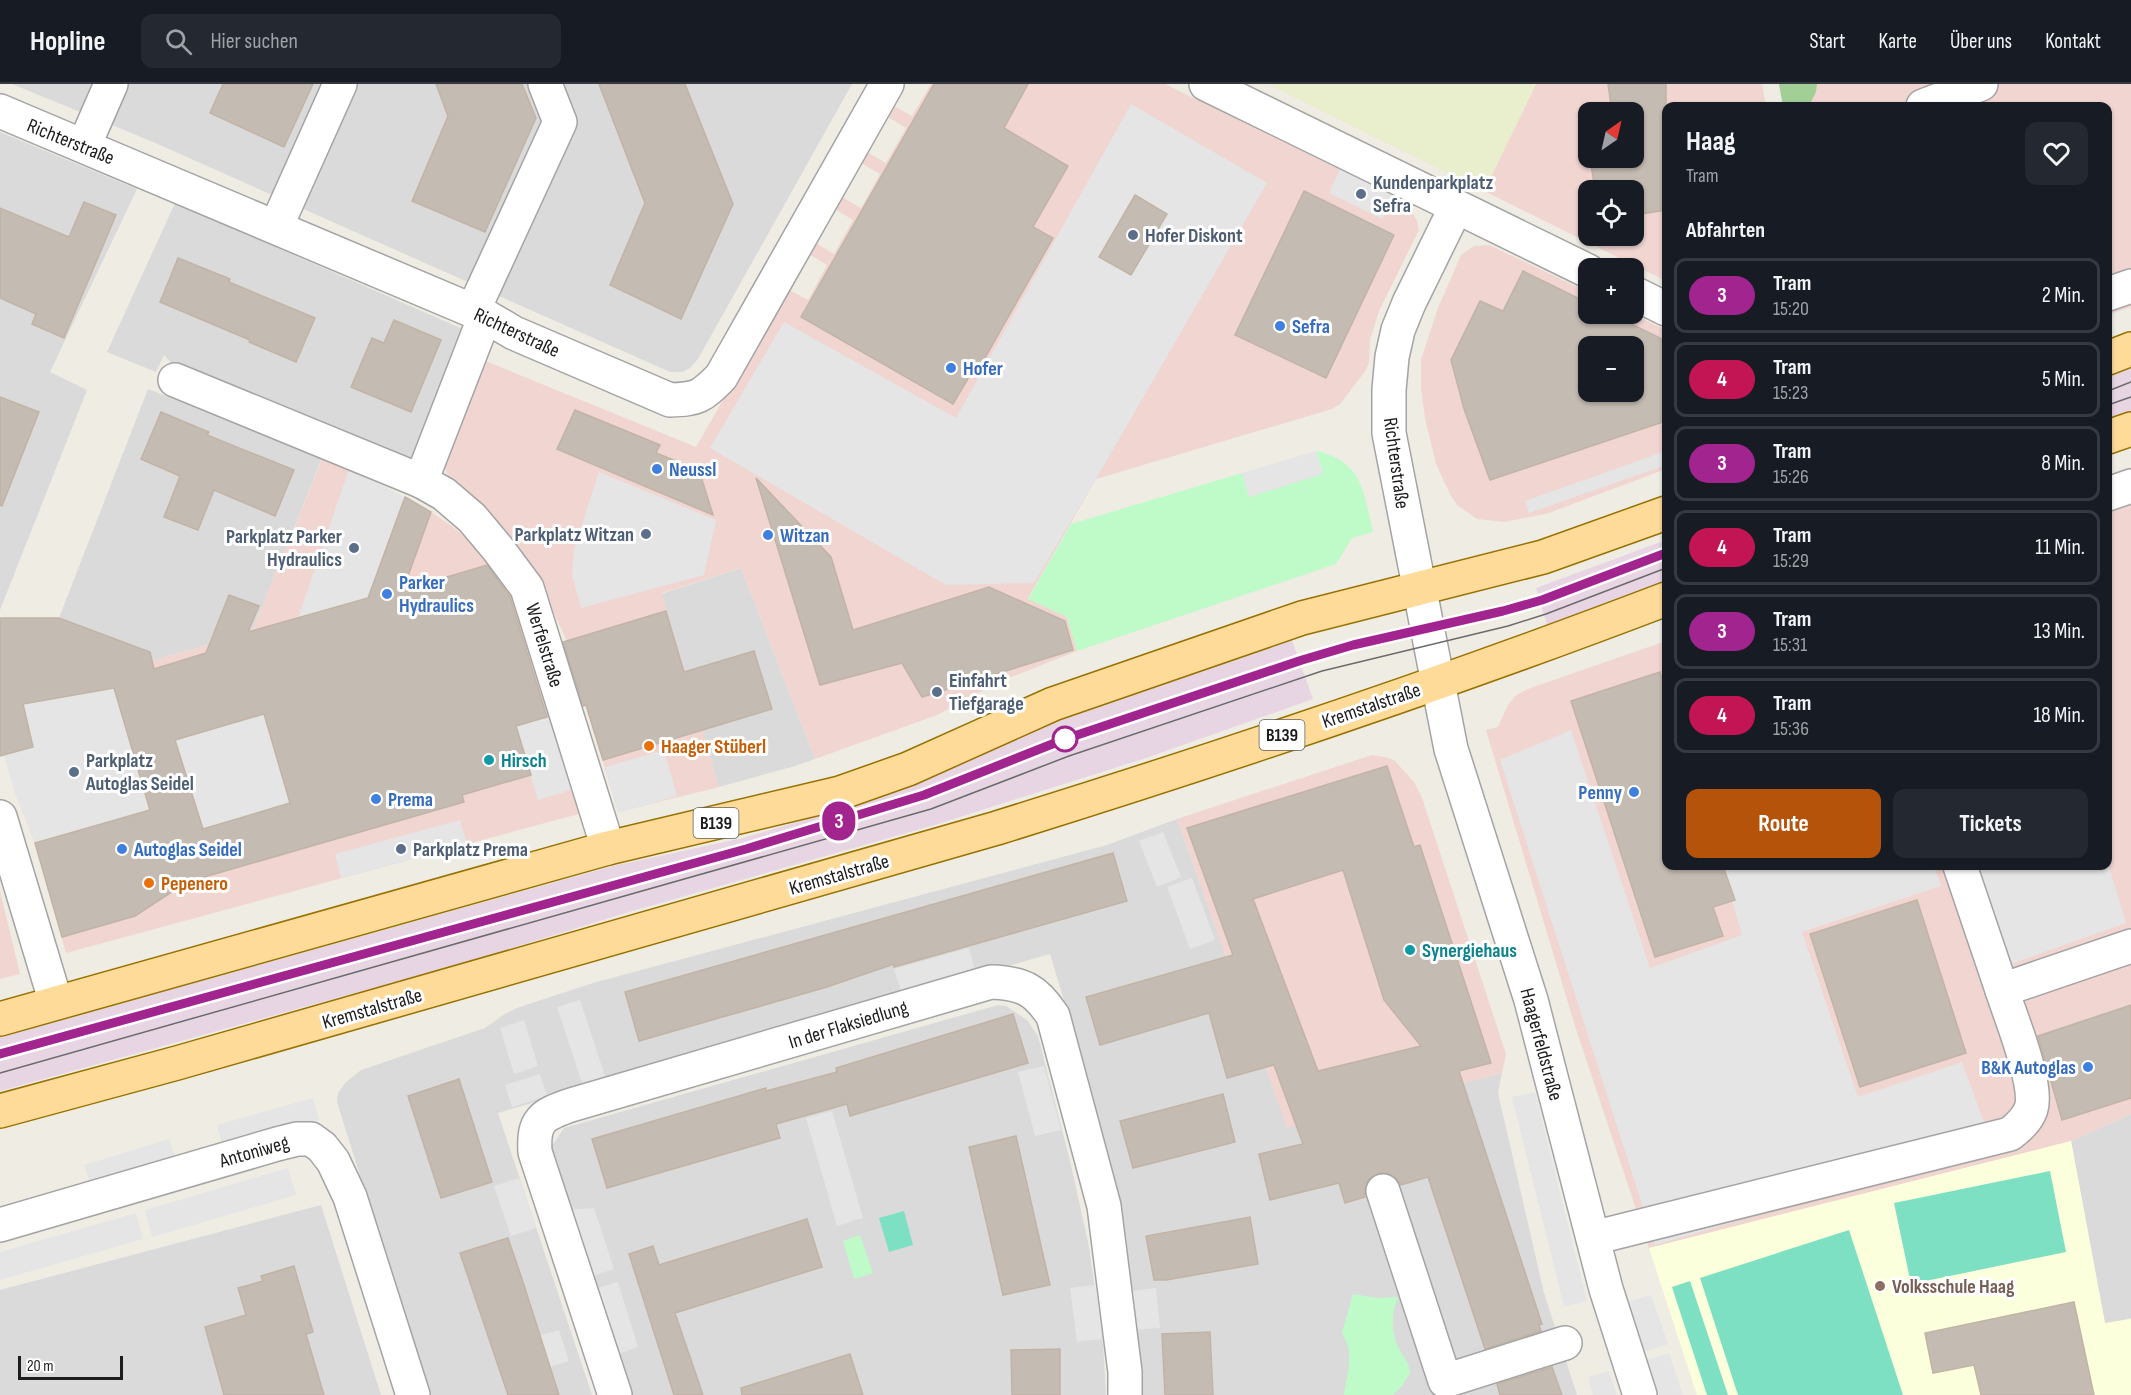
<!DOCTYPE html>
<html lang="de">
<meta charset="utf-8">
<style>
:root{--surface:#171b24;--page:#242831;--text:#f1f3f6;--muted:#9ea1a6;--line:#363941;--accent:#b45309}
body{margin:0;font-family:"Sofia Sans Condensed",sans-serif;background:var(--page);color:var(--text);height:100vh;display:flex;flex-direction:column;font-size:22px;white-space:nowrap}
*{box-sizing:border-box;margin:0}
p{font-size:20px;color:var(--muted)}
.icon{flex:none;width:33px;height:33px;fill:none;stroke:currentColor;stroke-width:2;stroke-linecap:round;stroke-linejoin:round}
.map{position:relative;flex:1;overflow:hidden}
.details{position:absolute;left:1662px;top:18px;width:450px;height:768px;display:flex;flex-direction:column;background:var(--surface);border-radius:12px;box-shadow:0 2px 4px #0004}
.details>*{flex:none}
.badge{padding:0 12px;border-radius:20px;font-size:21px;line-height:39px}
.needle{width:39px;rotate:34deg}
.fabs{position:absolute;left:1578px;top:18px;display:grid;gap:12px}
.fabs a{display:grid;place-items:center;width:66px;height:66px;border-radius:12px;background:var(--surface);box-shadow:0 2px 4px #0004;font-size:30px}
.scale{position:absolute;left:18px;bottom:15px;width:105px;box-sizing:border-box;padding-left:6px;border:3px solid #1d1d1d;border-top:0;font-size:16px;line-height:21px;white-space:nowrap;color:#1d1d1d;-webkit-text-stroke:4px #fff;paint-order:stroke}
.map>.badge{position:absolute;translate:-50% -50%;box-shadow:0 0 0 3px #fff}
h2{padding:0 24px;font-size:22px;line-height:54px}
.round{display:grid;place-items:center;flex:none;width:63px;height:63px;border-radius:12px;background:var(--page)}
.summary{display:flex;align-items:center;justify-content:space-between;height:102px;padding:0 24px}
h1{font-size:28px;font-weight:700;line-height:45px}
.button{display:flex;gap:12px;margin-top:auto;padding:12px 24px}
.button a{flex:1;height:69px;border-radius:12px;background:var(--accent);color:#fff;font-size:24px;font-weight:700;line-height:69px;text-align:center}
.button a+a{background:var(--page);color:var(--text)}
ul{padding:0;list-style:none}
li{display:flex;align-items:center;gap:18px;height:75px;margin:0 12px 9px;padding:0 12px;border:3px solid var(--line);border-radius:12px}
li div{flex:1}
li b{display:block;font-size:22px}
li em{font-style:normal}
li .badge{min-width:66px;font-weight:700;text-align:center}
header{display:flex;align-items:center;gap:36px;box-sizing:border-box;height:84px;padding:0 30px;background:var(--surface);border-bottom:2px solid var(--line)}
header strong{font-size:28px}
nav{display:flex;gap:33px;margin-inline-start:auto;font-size:21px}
.search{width:420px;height:54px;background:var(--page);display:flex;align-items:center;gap:15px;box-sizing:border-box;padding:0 21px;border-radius:12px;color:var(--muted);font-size:22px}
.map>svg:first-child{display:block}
.residential{fill:#dbdada}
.commercial{fill:#f0d5d1;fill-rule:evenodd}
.industrial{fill:#e8d5e3}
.education{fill:#fcffdc}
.farmland{fill:#e9eecd}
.forest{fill:#a2cf96}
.park{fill:#befbc8}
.pitch{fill:#7ee0c3}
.parking{fill:#e5e5e5}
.building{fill:#c4bbb2;stroke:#c1b4a5;stroke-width:1.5;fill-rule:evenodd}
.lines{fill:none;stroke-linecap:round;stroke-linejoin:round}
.minor-casing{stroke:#a4a4a4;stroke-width:36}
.major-casing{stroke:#977200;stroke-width:36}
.minor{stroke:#fff;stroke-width:33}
.major{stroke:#fedb99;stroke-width:33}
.tram{stroke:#6b6b6b;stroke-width:1.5}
.line-casing{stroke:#fff;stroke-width:14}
.line{stroke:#a1248f;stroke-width:9}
.service-dot{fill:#5c6f8a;stroke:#fff;stroke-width:2}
.shop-dot{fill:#3f7fe0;stroke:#fff;stroke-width:2}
.stop-dot{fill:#fff;stroke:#a1248f;stroke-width:3}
.food-dot{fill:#e8710a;stroke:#fff;stroke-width:2}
.culture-dot{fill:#0f9aa8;stroke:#fff;stroke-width:2}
.education-dot{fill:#8d6e63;stroke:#fff;stroke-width:2}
.labels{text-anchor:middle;stroke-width:6;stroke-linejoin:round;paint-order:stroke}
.shield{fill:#fff;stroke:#616161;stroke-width:1.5}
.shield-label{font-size:18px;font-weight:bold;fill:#1d1d1d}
.street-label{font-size:20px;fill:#1d1d1d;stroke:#fff}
.service-label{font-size:20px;font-weight:bold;fill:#4e5e75;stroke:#fff;text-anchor:start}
.shop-label{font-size:20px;font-weight:bold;fill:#366cbe;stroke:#fff;text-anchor:start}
.food-label{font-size:20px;font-weight:bold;fill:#c56008;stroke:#fff;text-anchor:start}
.culture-label{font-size:20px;font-weight:bold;fill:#0d838f;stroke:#fff;text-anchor:start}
.education-label{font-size:20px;font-weight:bold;fill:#785e54;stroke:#fff;text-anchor:start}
</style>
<header>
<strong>Hopline</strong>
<div class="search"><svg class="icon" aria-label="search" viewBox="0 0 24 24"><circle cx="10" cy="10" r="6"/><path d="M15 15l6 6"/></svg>Hier suchen</div>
<nav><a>Start</a><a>Karte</a><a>Über uns</a><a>Kontakt</a></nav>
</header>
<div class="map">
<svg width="2131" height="1311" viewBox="0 0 2131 1311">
<rect width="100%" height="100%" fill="#efece3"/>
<g class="residential">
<path d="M12,0H852L698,275L690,284L682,288H670L153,58Z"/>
<path d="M0,48L137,105L50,288L87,306L0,526Z"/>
<path d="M175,119L465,246L412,378L172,280L164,271L156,288L107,268Z"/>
<path d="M148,305L322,374L252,548L152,577L149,568L59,534Z"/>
<path d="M741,484L815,675L795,682L719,703L661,510Z"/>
<path d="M1177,735L1287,1043L1502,989L1498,1009L1544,1209L1577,1311H1141L1139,1265L1129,1188L1112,1099L1066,923L1050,870L498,1029L592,1311H429L337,1018L338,1009L346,998L361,986L485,944L505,930L517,924L593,899L1107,761Z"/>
<path d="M998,921L1006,922L1027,936L1038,952L1071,1081L1089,1163L1103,1260L1106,1311H627L548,1062L554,1059L564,1044Z"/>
<path d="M2131,1030V1234L2105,1240L2071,1057Z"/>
<path d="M321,1121L381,1311H0V1206Z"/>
</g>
<g class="commercial">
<path d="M931,0H1165L1398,114L1411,126L1417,137L1419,146L1379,227L1370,256L1369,278L1366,286L1340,320L1332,325L1096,395L1028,514L1067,533L1077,567L999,598L937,631L815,675L741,484L662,509L719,703L618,728L567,557L542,504L451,397L445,385L444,374L483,276L696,363L787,205L808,216L827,181L807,169L814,158L834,170L853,136L833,124L840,112L861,124L880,90L859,78L865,67L886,79L906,44L885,31L892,21L912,32Z"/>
<path d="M1536,0H1762L1766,22H1666V197L1484,107ZM1588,28H1634V74H1588ZM1588,106H1634V152H1588Z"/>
<path d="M1779,0H2131V223L2108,231V22H1783Z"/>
<path d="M1489,161L1588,208V230H1632L1666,246V385L1546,430L1503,438L1477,435L1457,421L1450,410L1436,380L1425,334L1421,304V276L1438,224L1461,171L1474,162ZM1588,262H1634V308H1588Z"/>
<path d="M322,375L349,385L431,428L453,443L496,479L512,502L582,729L66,869L35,759L14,706L0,534H59L150,568L152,577L252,548Z"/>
<path d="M2131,383V1030L2071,1057L1649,1164L1575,942L1486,646L1498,643L1508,621L1515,612L1528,605L1666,557V782H2108V391Z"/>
<path d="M1372,671L1384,673L1394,676L1414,698L1422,714L1506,970L1502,989L1287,1044L1177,735Z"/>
<path d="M0,807L20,890L0,895Z"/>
</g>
<g class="industrial">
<path d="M2131,284V327L2108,336V292Z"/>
<path d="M1666,456V497L1547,541L1536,504Z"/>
<path d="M1291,554L1313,615L1146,674L938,740L629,828L467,878L0,1007V953L613,782L743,754L868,717L919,699L1043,641Z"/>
</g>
<path class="education" d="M2071,1057L2105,1239L2131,1235V1311H1697L1649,1164Z"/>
<path class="farmland" d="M1267,0H1536L1484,107Z"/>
<path class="forest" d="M1779,0H1817L1816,8L1809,22H1783Z"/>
<g class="park">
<path d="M1316,367C1362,376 1364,409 1373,448L1352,454L1336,480L1077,567L1067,533L1028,515L1071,440L1242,389L1249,413L1323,389Z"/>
<path d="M860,1151L873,1189L854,1195L843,1157Z"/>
<path d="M1353,1210L1377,1214L1398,1213C1391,1231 1390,1250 1401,1268C1406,1276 1409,1280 1410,1289L1402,1302L1393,1311H1344L1349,1281V1264L1342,1249Z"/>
</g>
<g class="pitch">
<path d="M2050,1087L2066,1168L1911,1200L1894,1119Z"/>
<path d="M904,1127L913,1161L889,1168L879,1134Z"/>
<path d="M1849,1146L1903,1311H1738L1700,1194Z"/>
<path d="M1690,1197L1728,1311H1707L1672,1203Z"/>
</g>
<g class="parking">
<path d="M1131,20L1267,99L1096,395L1034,499L946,501L710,364L784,238L956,334Z"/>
<path d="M1340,85L1394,112L1382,135L1329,109Z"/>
<path d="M1316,367L1323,390L1249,413L1242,389Z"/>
<path d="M1666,367V381L1529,429L1525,417Z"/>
<path d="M349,385L405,413L368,514L298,534Z"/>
<path d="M599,388L716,436L704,491L581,524L572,491L574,465Z"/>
<path d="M114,604L150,726L35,759L14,706L4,671L33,663L23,620Z"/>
<path d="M264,630L290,719L202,745L175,656Z"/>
<path d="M552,631L574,705L538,716L516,642Z"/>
<path d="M1571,646L1650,884L1742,851L1722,782H1934L1941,802L1802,848L1858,1013L1962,978L1993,1063L1655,1161L1500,676Z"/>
<path d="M664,666L677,712L618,729L605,683Z"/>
<path d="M460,736L467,760L341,794L335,770Z"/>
<path d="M1163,748L1181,793L1157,803L1139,757Z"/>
<path d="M2108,780L2126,839L2008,881L1975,782H2108Z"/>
<path d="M1192,794L1215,856L1190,865L1167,803Z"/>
<path d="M969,864L976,890L902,910L894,885Z"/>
<path d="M580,916L606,995L583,1002L557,923Z"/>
<path d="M524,936L538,982L514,990L500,944Z"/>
<path d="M1044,982L1061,1046L1035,1052L1018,988Z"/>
<path d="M540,990L547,1012L512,1023L505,1001Z"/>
<path d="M1535,1008L1587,1217L1564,1223L1512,1013Z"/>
<path d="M313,1014L319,1036L223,1063L217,1041Z"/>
<path d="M832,1027L863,1134L837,1142L806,1034Z"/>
<path d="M169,1055L176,1075L91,1102L84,1081Z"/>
<path d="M288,1084L296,1111L152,1153L145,1126Z"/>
<path d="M519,1094L536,1144L511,1152L494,1102Z"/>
<path d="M594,1124L614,1185L590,1193L568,1126Z"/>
<path d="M136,1129L143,1155L0,1196V1168Z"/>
<path d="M618,1198L638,1263L615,1271L594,1205Z"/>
<path d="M1095,1201L1102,1255L1077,1258L1070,1204Z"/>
<path d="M1156,1204L1160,1244L1136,1246L1132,1207Z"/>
<path d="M1651,1211L1668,1260L1644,1268L1627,1218Z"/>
<path d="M559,1246L569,1277L535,1287L525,1256Z"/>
<path d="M1669,1269L1683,1311H1659L1647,1276Z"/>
<path d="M1609,1287L1617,1311H1593L1588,1293Z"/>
</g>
<g class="building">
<path d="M223,0H313L284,63L210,29Z"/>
<path d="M436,0H522L536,34L485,148L412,117L448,32Z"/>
<path d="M599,0H685L733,120L681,235L610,201L645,119Z"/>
<path d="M934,0H1028L1004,44L1068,82L1033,143L1053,154L977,288L973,286L953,320L801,233Z"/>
<path d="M1608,0H1666V126L1634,131V106H1623L1622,102L1595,106L1590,74H1634V28H1612Z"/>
<path d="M1304,107L1394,151L1326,294L1235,251Z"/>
<path d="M1135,111L1167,130L1131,191L1099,173Z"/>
<path d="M84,118L116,131L64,254L32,240L36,230L0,214V124L69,153Z"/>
<path d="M178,174L230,195L229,198L315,234L296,278L249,258L250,256L160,218Z"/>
<path d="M1523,187L1588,219V230H1611L1666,257V337L1490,396L1464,325L1451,276L1480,217L1503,227ZM1588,262H1634V308H1588Z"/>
<path d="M394,236L441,256L411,328L351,303L372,254L384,259Z"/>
<path d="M0,313L39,328L2,422L0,421Z"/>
<path d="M575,326L660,361L656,369L699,386L713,431L557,365Z"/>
<path d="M161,328L209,348L207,351L294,386L275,432L214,406L198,446L164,433L180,392L141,375Z"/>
<path d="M756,394L831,473L853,546L989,503L1065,537L1073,566L922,613L902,579L820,601Z"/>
<path d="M405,413L431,428L403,506L487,481L510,513L547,633L516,642L531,691L462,711L464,718L187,798L135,832L62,853L35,759L150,726L114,604L23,620L33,663L0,672V534H59L150,568L154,585L206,569L229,511L259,522L248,548L368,514ZM264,630L290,719L203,745L175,656Z"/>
<path d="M666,527L684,588L754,567L772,625L603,676L586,621L583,622L563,558Z"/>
<path d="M1660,588L1661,592L1666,590V782H1723L1735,816L1713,823L1723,852L1655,873L1571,617Z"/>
<path d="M1387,682L1414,763L1420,761L1491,979L1459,987L1542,1240L1539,1241L1541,1247L1485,1265L1428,1093L1401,1101L1395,1093L1387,1089H1378L1369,1095L1365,1104V1113L1345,1119L1339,1099L1270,1116L1259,1070L1303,1060L1274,981L1227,994L1209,929L1100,961L1086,913L1233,871L1187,744ZM1343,786L1384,916L1421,962L1318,987L1253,815Z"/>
<path d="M1113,769L1127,817L894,883V880L827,903L639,957L625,908Z"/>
<path d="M1917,816L1966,969L1860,1003L1810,850Z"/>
<path d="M2131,921V1014L2062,1036L2038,952Z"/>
<path d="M1013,930L1028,979L850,1032L847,1020L776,1040L780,1054L607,1104L592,1055L766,1004V1007L837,988L836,984Z"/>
<path d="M459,995L492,1098L441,1114L408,1012Z"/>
<path d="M1223,1010L1235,1058L1133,1084L1120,1037Z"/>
<path d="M1016,1052L1050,1201L1003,1211L969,1063Z"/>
<path d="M1250,1133L1258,1180L1166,1196H1154L1146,1152Z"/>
<path d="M807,1135L822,1183L675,1229L703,1311H674L629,1170L653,1162L659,1181Z"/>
<path d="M508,1154L523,1198L559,1311H508L460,1169Z"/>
<path d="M294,1182L313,1248L306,1250L324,1311H224L205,1243L246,1231L238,1204L263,1197L261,1192Z"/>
<path d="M2074,1218L2094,1311H1981L1974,1281L1933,1289L1925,1249Z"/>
<path d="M1210,1248L1213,1311H1165L1162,1250Z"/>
<path d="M1060,1265V1311H1012L1011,1266Z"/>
<path d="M850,1270L863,1311H742L741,1304Z"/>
<path d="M1552,1283L1562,1311H1500L1497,1300Z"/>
</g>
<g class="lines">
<g class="minor-casing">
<g id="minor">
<path d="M1206,0L1588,187"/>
<path d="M1923,22L1981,0"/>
<path d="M0,27L485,232L514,249L670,316C698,315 701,313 721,293L887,0"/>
<path d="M84,62L111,0"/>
<path d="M1456,123L1409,219L1398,246L1392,273L1389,306V349L1451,665L1531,916L1606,1205L1640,1311"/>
<path d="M276,143L340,0"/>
<path d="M1634,209L1666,225"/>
<path d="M2108,210L2131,202"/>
<path d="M473,227L560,38L545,0"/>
<path d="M175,296L421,397L444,410L472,434L498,465L527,504L608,764"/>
<path d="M421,397L485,232"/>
<path d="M2108,410L2131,402"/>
<path d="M0,733L56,919"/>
<path d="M1960,782L2002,906"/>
<path d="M1383,1107L1445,1297L1565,1259"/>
<path d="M0,1141L277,1060L297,1055H311L322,1063L333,1077L350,1113L413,1311"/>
<path d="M1593,1154L2010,1050C2019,1043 2027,1036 2031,1025C2039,1000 2010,932 2002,906L2131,862"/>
<path d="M615,1311L535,1068C533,1036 542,1031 571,1021L991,898C1023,899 1036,906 1053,932L1104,1122L1125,1288V1311"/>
</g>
</g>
<g class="major-casing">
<g id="major">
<path d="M2108,274L2131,265"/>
<path d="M2108,353L2131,345"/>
<path d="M0,935L608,764L840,709L908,685L1053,620L1302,534L1543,473L1666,429"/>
<path d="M0,1027L177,979L997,744C1222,674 1446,599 1666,515"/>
</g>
</g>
<use href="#minor" class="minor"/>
<use href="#major" class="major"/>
<g class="tram">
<path d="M2108,307L2131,298"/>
<path d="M2108,321L2131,313"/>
<path d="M0,970L746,765L924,711L1065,655L1289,580L1353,561L1503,527L1542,516L1666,469"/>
<path d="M0,989L931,725L1069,672L1322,587L1508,542L1546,530L1666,484"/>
</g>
</g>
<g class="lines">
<g class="line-casing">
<path id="line" d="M0,970L746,765L924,711L1065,655L1302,576L1353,561L1503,527L1542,516L1666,469"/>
</g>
<use href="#line" class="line"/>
</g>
<g class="service-dot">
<circle cx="1361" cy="110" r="6"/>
<circle cx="1133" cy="151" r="6"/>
<circle cx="646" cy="450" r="6"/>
<circle cx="354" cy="464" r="6"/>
<circle cx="937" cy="608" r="6"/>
<circle cx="74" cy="688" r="6"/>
<circle cx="401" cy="765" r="6"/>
</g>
<g class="shop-dot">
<circle cx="1280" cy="242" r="6"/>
<circle cx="951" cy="284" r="6"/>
<circle cx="657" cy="385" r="6"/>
<circle cx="768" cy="451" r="6"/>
<circle cx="387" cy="510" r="6"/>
<circle cx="1634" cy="708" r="6"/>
<circle cx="376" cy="715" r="6"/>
<circle cx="122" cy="765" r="6"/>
<circle cx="2088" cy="983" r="6"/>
</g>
<circle class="stop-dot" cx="1065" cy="655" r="12"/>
<g class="food-dot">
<circle cx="649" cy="662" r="6"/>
<circle cx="149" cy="799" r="6"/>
</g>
<g class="culture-dot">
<circle cx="489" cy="676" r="6"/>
<circle cx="1410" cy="866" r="6"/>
</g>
<circle class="education-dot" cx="1880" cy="1202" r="6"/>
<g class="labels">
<g class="shield">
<rect x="1259.5" y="636" width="45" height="30" rx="4.5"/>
<rect x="693.5" y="724" width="45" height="30" rx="4.5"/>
</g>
<g class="shield-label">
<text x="1282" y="657">B139</text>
<text x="716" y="745">B139</text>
</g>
<g class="street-label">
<text transform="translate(71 57) rotate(22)" y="7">Richterstraße</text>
<text transform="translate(517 248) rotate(25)" y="7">Richterstraße</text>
<text transform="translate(1397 379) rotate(82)" y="7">Richterstraße</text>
<text transform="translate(545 561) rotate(73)" y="7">Werfelstraße</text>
<text transform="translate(1371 621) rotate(-19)" y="7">Kremstalstraße</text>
<text transform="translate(839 790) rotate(-16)" y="7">Kremstalstraße</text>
<text transform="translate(372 924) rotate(-16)" y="7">Kremstalstraße</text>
<text transform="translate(848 940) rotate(-17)" y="7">In der Flaksiedlung</text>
<text transform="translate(1542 960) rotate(75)" y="7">Haagerfeldstraße</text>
<text transform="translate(254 1067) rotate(-16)" y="7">Antoniweg</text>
</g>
<g class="service-label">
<text x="1373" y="105">Kundenparkplatz<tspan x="1373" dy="23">Sefra</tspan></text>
<text x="1145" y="158">Hofer Diskont</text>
<text x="634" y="457" text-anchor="end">Parkplatz Witzan</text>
<text x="342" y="459" text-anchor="end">Parkplatz Parker<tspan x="342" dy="23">Hydraulics</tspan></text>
<text x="949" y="603">Einfahrt<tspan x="949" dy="23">Tiefgarage</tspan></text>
<text x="86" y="683">Parkplatz<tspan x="86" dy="23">Autoglas Seidel</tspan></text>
<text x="413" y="772">Parkplatz Prema</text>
</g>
<g class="shop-label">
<text x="1292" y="249">Sefra</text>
<text x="963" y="291">Hofer</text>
<text x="669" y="392">Neussl</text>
<text x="780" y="458">Witzan</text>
<text x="399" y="505">Parker<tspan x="399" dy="23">Hydraulics</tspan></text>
<text x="1622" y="715" text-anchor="end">Penny</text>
<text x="388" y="722">Prema</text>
<text x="134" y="772">Autoglas Seidel</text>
<text x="2076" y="990" text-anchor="end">B&amp;K Autoglas</text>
</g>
<g class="food-label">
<text x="661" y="669">Haager Stüberl</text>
<text x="161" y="806">Pepenero</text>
</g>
<g class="culture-label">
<text x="501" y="683">Hirsch</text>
<text x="1422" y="873">Synergiehaus</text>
</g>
<g class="education-label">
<text x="1892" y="1209">Volksschule Haag</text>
</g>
</g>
</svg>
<div class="fabs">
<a><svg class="needle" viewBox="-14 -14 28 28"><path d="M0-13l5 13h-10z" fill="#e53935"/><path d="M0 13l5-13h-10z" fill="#9ea1a6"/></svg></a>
<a><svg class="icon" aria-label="locate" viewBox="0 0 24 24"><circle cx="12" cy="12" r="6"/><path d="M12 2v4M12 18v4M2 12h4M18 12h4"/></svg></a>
<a>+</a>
<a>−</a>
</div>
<div class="scale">20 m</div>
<b class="badge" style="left:839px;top:737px;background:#a1248f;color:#fff">3</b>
<section class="details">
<div class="summary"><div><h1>Haag</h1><p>Tram</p></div><a class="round"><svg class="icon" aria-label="heart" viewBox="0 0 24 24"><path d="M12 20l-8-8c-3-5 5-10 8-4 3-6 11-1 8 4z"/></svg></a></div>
<h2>Abfahrten</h2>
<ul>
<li><span class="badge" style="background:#a1248f;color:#fff">3</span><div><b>Tram</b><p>15:20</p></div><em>2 Min.</em></li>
<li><span class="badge" style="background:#c31553;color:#fff">4</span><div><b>Tram</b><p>15:23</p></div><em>5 Min.</em></li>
<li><span class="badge" style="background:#a1248f;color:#fff">3</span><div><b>Tram</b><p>15:26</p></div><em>8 Min.</em></li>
<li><span class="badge" style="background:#c31553;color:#fff">4</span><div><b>Tram</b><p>15:29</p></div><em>11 Min.</em></li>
<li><span class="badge" style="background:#a1248f;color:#fff">3</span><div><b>Tram</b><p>15:31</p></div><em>13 Min.</em></li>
<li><span class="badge" style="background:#c31553;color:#fff">4</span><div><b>Tram</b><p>15:36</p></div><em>18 Min.</em></li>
</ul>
<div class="button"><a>Route</a><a>Tickets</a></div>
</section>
</div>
